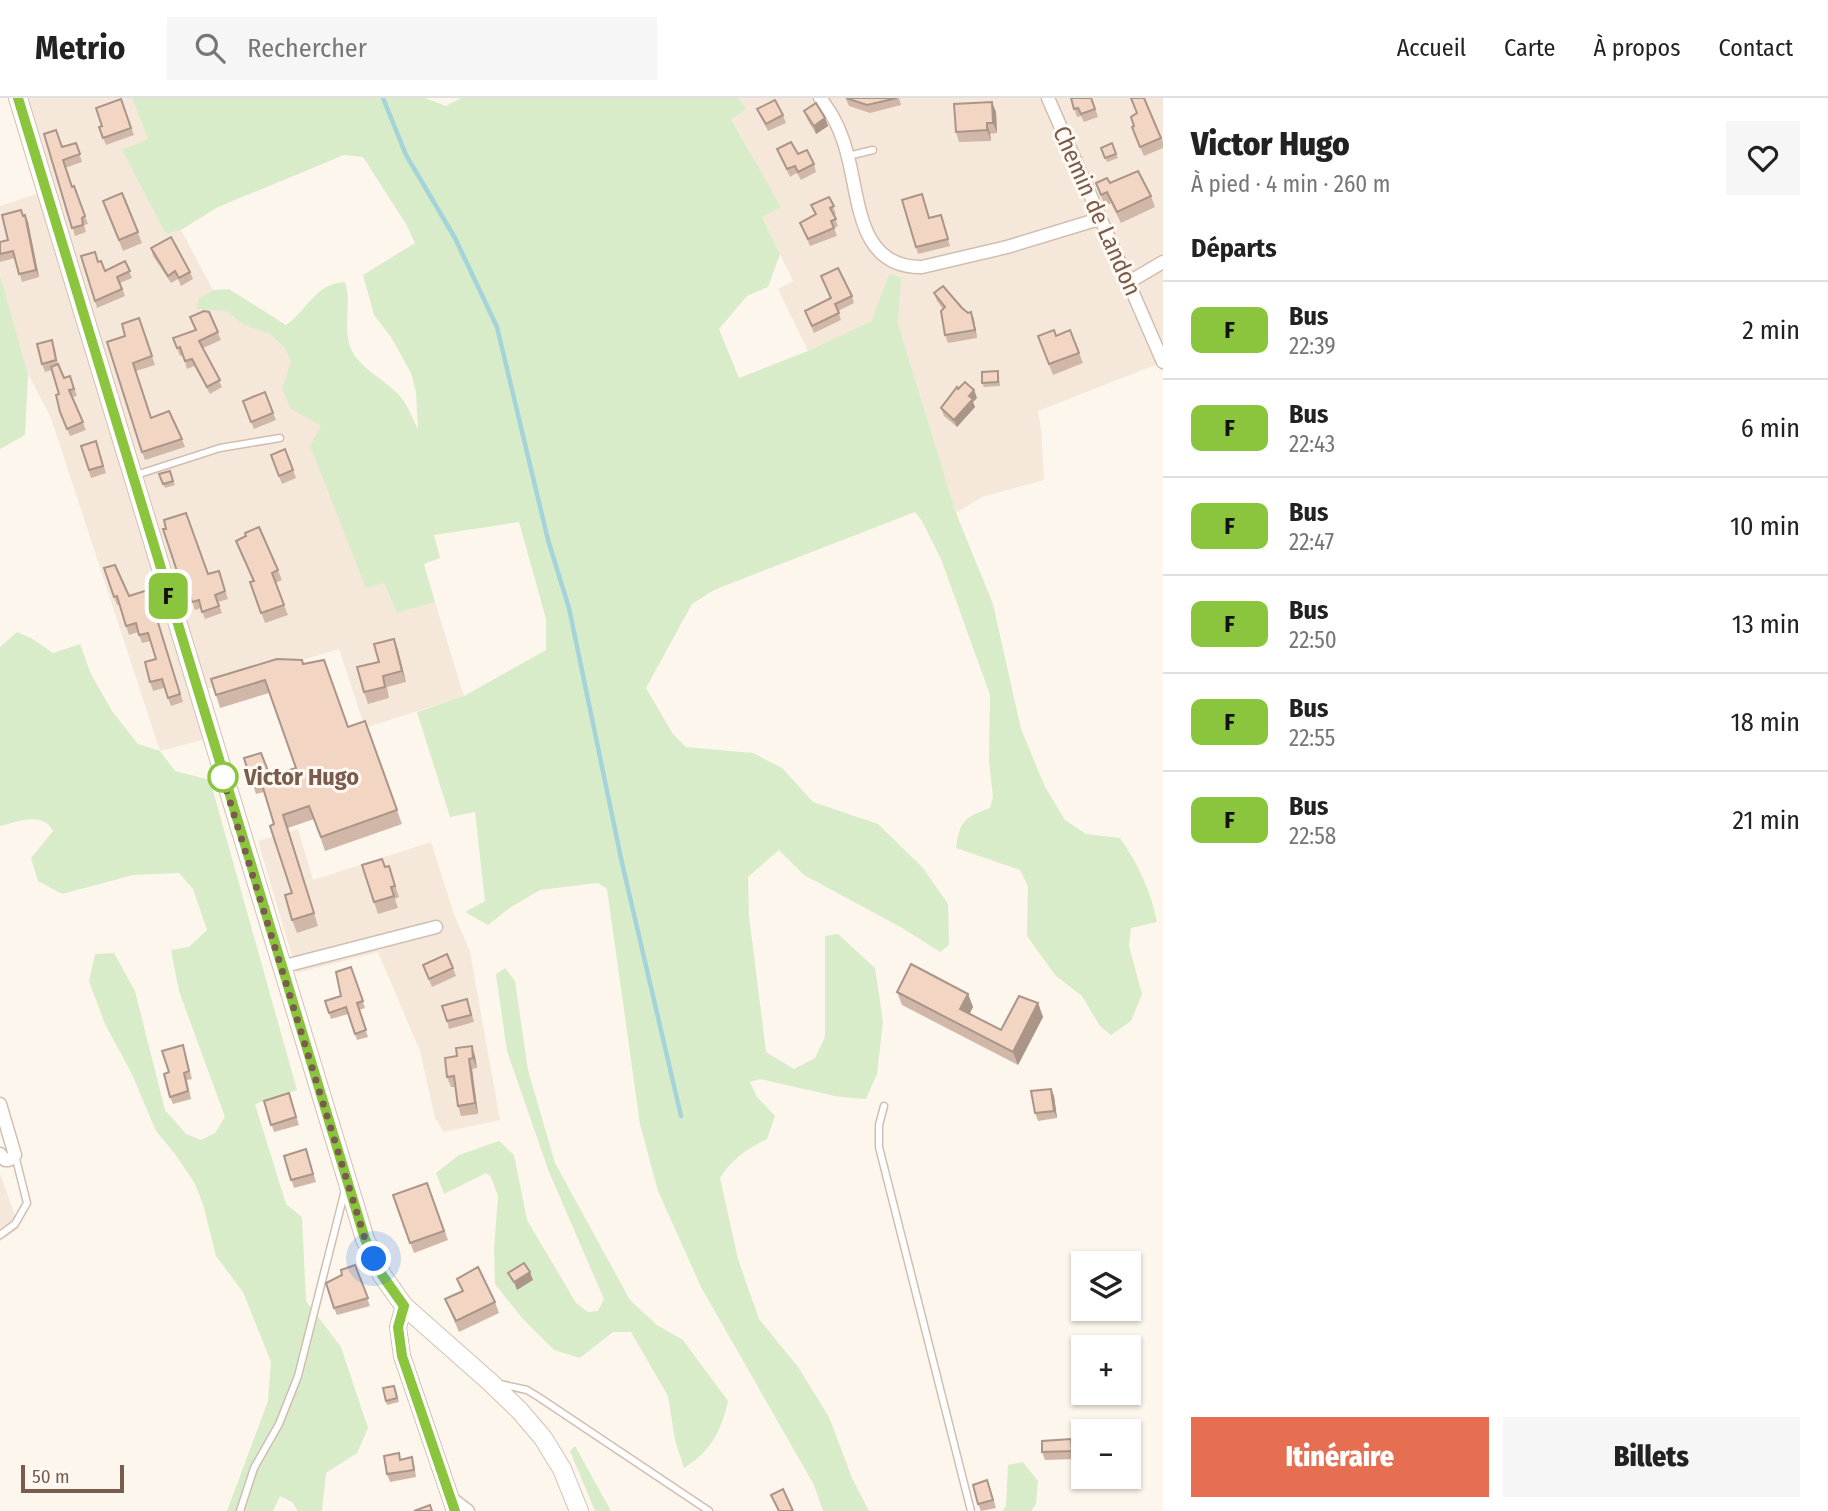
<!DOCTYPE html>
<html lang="fr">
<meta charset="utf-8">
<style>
:root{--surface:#fff;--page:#f6f6f6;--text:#222;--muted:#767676;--line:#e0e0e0;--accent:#e76f51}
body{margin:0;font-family:"Fira Sans Condensed",sans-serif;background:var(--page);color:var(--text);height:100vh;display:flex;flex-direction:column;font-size:26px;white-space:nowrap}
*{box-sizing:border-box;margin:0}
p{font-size:23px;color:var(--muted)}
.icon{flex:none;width:38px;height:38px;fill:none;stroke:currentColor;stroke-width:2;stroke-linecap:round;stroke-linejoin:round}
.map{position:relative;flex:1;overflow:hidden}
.details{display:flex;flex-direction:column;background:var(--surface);width:665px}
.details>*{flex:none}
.badge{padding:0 14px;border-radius:10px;font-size:24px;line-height:46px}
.tools{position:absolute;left:1071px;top:1153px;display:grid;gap:14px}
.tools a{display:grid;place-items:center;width:70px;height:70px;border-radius:0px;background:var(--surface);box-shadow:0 2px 5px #0004;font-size:35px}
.scale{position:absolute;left:21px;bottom:18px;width:103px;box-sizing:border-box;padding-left:7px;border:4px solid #7a5c4d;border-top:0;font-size:19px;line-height:24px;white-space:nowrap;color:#7a5c4d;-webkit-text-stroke:5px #fffaf3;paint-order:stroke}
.you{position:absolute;width:35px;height:35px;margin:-18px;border:5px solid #fff;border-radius:50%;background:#1a73e8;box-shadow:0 0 0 10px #1a73e833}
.map>.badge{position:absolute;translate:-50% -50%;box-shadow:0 0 0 4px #fff}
h2{padding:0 28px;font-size:26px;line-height:63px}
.round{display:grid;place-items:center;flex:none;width:74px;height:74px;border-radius:0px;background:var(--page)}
.overview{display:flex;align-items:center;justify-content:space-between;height:119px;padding:0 28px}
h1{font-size:33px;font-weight:800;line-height:52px}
.primary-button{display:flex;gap:14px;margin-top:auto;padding:14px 28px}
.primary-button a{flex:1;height:80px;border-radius:0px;background:var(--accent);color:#fff;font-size:28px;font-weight:800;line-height:80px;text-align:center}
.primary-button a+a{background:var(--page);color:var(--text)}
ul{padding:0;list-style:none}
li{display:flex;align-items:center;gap:21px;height:98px;padding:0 28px;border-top:2px solid var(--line)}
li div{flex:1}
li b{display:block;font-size:26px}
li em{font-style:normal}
li .badge{min-width:77px;font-weight:700;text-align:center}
header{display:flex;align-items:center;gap:42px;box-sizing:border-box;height:98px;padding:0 35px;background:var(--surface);border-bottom:2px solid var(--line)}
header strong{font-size:33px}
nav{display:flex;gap:38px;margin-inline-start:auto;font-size:24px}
.search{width:490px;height:63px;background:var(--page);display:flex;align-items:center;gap:18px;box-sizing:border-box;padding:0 24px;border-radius:0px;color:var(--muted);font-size:26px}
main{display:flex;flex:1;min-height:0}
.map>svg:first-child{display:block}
.residential{fill:#f5e8da}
.green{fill:#d8ecc9}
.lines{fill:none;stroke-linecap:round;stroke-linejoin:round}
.stream{stroke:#a5d3da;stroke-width:4.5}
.service-casing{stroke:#d1beb0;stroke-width:9}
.minor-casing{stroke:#d1beb0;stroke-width:15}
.tertiary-casing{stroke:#d1beb0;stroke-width:18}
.secondary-casing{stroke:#d6c0b0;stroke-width:20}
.service{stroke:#fff;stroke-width:6}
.minor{stroke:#fff;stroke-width:12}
.tertiary{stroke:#fff;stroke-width:16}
.secondary{stroke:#fff;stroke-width:18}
.wall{fill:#d1b7a8}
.shaded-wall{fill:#aa9588}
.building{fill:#f3d5c3;stroke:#aa9588;stroke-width:2}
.line-casing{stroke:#fff;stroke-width:16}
.line{stroke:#8ac53d;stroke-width:10}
.walk{stroke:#7a5c4d;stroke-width:7;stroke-dasharray:0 12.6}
.stop-dot{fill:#fff;stroke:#8ac53d;stroke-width:3.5}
.labels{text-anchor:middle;stroke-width:6;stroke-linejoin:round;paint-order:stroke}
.street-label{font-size:24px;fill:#7a5c4d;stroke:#fffaf3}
.stop-label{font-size:24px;font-weight:bold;fill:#7a5c4d;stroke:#fffaf3;text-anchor:start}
</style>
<header>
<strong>Metrio</strong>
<div class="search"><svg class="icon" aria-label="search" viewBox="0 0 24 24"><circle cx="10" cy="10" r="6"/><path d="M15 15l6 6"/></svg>Rechercher</div>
<nav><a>Accueil</a><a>Carte</a><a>À propos</a><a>Contact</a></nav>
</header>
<main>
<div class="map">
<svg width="1163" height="1413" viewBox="0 0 1163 1413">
<rect width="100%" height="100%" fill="#fdf6ec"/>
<g class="residential">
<path d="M27,0H132L148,41L123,52L166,136L181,132L213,192L199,200L226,213L244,227L270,236L284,249L291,263V311L322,328L366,490L384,485L397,515L435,504L464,598L365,630L339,551L193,595L206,641L160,653L51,320L28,276L0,177V108L54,90Z"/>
<path d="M738,0H1163V264L1038,313L1041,331L1044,382L982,399L956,415L898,225L901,179L889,176L871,223L808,253L778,191L793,183L762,119L780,109L731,20L745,11Z"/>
<path d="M298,731L313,782L431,744L454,816L470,854L500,1022L444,1034L435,1020L420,953L378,854L297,875L258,743Z"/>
<path d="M0,1075L19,1130L0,1143Z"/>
</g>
<g class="green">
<path d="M132,0H425L446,8L461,0H738L746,11L731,21L781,109L762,119L780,156L768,189L747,198L719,231L739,280L808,253L871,223L889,176L901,179L898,225L956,415L993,506L1021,631L1045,689L1065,722L1086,736L1120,740C1138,766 1151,793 1157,824L1131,830L1129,848L1142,896L1131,923L1111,937L1100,928L1082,898L1055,877L1027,838L1028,788L1020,772L956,750C960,722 965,719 990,710L993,699L989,663L990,597L941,461L922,423L915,414L714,492L692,506L646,590L673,636L686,649L753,655L782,670L813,704L878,726L923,770L948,806L949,847L940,854L904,831L804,777L779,752L748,779L749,818L766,954L794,971L815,960L825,939V838L838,836L875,870L883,924L877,976L866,1001L840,999L760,981L750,984L757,999L775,1018L767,1041C747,1051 732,1061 720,1080L738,1161L759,1221L798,1269L829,1319L852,1380L869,1413H823L814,1387L701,1189L658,1093L640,1026L607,791L598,785L540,792L511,809L488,827L465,814L485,803L475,714L450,719L417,614L464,598L546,552V521L519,424L434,437L440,460L424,466L435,504L397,515L384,485L366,490L310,348L321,328L291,311L282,291L291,263L284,249L270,236L244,227L226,213L196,211L199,200L213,192L229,191L286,227C309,211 314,186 345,184C352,203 343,227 350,248C358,272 389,282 403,302C409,310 413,322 418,331L416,294L411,275L391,239L374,217L363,177L415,145L406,126L363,59L344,57L218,109L181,132L166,136L122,52L148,41Z"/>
<path d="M0,177L28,276L25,337L0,351Z"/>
<path d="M17,534L31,540L53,555L80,546L91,576L112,613L138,646L160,653L175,673L210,682L297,992L255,1006L286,1106L302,1119L306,1203L341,1249L368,1330L357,1355L326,1375L322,1413H298L292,1404L280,1398L273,1413H227L268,1303L271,1264L243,1194L216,1158L203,1106L194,1084L175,1056L156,1033L131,974L105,926L89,883L95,856L114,855L135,893L165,1012L186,1036L201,1042L215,1035L225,1019L179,893L171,852L189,849L207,832L193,791L179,775L133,777L62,796L38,783L31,760L53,733C42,713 18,724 0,728V549Z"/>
<path d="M505,870L515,883L528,972L555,1065L630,1202L657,1227L683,1242L728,1303C721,1334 711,1353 684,1370L675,1342L668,1298L631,1234H613L580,1260L554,1252L522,1220L495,1186L494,1150L498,1098L491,1079L486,1075L444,1096L436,1075L459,1057L499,1043L514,1057L527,1122L576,1205L588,1214L598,1213L604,1201L549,1074L507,953L496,876Z"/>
<path d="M575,1348L611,1413H595L570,1353Z"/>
<path d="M1023,1364L1038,1383L1036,1406L1031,1413H1002L1006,1408L1008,1367Z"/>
</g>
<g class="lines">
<path class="stream" d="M383,0L406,57L455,140L497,229L548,442L569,510L622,765L681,1018"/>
<g class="service-casing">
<g id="service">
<path d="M848,58L873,52"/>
<path d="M136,377L220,350L280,340"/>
<path d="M884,1008L879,1027V1049L971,1413"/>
<path d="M0,1137L15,1126L27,1105L15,1057"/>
<path d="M500,1286L527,1292L540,1300L709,1413"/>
<path d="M240,1413L254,1370L279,1326L298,1278L345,1092"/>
</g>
</g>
<g class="minor-casing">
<g id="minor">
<path d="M820,0C834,17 843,38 848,59C860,105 859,170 922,169L1007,149L1099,121"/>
<path d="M1048,0L1163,264"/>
<path d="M1129,184L1163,164"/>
<path d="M281,869L436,829"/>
<path d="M0,1006L15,1057L9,1062H5L0,1056"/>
<path d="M451,1400L468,1413"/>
</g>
</g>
<g class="tertiary-casing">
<path id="tertiary" d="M404,1208L398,1229L402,1258L455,1413"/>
</g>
<g class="secondary-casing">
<path id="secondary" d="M18,0L365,1141L382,1177L404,1208L490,1284L520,1313L543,1340L562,1371L579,1413"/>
</g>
<use href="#service" class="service"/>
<use href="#minor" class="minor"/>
<use href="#tertiary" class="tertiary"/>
<use href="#secondary" class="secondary"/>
</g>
<g class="wall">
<path d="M899,0L901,7L870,15L849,8L846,1Z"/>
<path d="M1071,0H1092L1098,19L1084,24L1081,18L1077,19Z"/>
<path d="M1130,0H1144L1161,40L1163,44V50L1144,58L1135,38L1134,28L1137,16Z"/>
<path d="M121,1L134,37L106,47L99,29L102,28Z"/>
<path d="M757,11L783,17L786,25L768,33L760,18Z"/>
<path d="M804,13L825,20L828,28L816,36L807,21Z"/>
<path d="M996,14L997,35L990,36L991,43L959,44L956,34Z"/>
<path d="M44,36L62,49L76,45L82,64L65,70L72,89L74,88L88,126L84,127L86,134L75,138Z"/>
<path d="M1101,50L1116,56L1118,60L1107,64Z"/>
<path d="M777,51L798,56L814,66L816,74L801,82L797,75L790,79Z"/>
<path d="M1096,85H1110L1151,98L1155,109L1121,125L1111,105L1105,108Z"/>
<path d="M122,95L142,145L123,153L103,103Z"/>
<path d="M922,96L929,120L941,117L950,148L918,156L916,149Z"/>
<path d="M829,99L836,116L834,117L838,128L834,130L837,138L810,148L800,125L815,117L811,107Z"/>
<path d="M25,117L28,124L39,179L22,184L15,160L0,164V144L8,142L23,118Z"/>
<path d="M151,150L190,174L193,181L181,188L178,181L171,185L153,158Z"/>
<path d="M81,158L98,164L105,173L125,163L132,180L120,185L125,198L97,210Z"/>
<path d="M821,178L852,198L854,205L838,213L841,222L814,235L805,213L831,200Z"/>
<path d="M934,195L962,210L968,215L971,214L974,222L977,240L948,245L945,237L943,211L937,203Z"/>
<path d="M209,214L221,242L203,250L222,289L210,296L194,268L187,271L183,257L180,258L173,240L196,232Z"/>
<path d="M139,220L155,267L136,273L151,320L182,341L185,349L145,362L142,354L125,238Z"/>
<path d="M1070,232L1083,265L1053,277L1038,238H1056Z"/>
<path d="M55,250L58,267L64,280L70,278L77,298L72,299L86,332L70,338L60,314L59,296L52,272L45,274L42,266Z"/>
<path d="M999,277L1000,288L984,289L982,285Z"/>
<path d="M958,291L974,292L977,300L973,304L975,309L957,329L944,318L941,310Z"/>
<path d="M265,294L276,322L254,331L243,303Z"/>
<path d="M96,343L106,375L91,380L81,348Z"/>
<path d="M285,351L296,380L282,386L271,357Z"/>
<path d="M170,373L175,387L165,390L159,376Z"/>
<path d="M163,431L208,476L219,473L228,501L218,504L222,515L205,521L201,510L195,512L191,500L187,501Z"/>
<path d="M236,443L278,472L282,482L275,485L288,517L265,525L250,484L253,483Z"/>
<path d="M104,470L129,498L148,492L183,604L171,608L164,590L153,593L150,584L156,561L151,543L142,545L138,534L129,537L119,507H117Z"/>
<path d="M394,541L406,584L387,589L389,600L368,606L364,594L379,564Z"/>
<path d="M303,566L348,629L365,623L402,726L325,753L314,721L288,730L318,828L297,835L292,822V795L274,726L264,694L256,696L244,660L270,678L296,670L269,595L220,610L211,581Z"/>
<path d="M389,768L399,799L395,801L398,810L378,816L374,804L385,769Z"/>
<path d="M423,867L453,870L456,878L432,889Z"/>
<path d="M351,869L365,910L359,912L368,939L357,942L348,916L331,921L325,903L341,898Z"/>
<path d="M897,894L968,896L973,909L970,915L1001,932L1038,905L1043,919L1018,967L902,907Z"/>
<path d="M470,909L474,924L449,931L447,923Z"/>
<path d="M183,947L192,981L187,982L191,1001L173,1006L170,999L169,974Z"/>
<path d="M472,948L475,958L477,970L472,971L478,1016L461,1018L458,1008L455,989H451L447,979L457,958Z"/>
<path d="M1051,991L1054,998L1057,1020L1038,1023L1035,1015Z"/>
<path d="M289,995L299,1027L274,1034L264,1003Z"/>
<path d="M306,1051L316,1084L294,1090L284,1058Z"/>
<path d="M427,1085L448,1142L414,1155L393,1097Z"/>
<path d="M355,1167L370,1208L337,1217L334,1210L342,1177Z"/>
<path d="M457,1181L495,1204L499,1215L459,1234L445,1201L462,1193Z"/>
<path d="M396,1292L399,1304L387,1307L386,1303Z"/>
<path d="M1071,1341L1074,1349L1075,1361L1045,1362L1042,1354Z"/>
<path d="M399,1355L401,1362L414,1366L416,1379L390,1384L387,1376Z"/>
<path d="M990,1390L996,1410L981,1413L978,1406Z"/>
</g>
<g class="shaded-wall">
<path d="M992,4L996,14L997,35L993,25Z"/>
<path d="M825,20L828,28L816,36L814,28Z"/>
<path d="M987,25L990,36L991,43L987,32Z"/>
<path d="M25,117L28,124L39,179L36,172Z"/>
<path d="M971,214L974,222L977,240L975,232Z"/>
<path d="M974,292L977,300L973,304L975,309L957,329L954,322L969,298Z"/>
<path d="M394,541L398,552L406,584L402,573Z"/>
<path d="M283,717L288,730L318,828L314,815Z"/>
<path d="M968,896L973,909L965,924L960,911Z"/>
<path d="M1038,905L1043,919L1018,967L1013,954Z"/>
<path d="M472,948L475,958L477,970L473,960Z"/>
<path d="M469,961L472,971L478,1016L475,1005Z"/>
<path d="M1051,991L1054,998L1057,1020L1054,1013Z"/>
<path d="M530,1174L533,1182L517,1192L514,1184Z"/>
<path d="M1071,1341L1074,1349L1075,1361L1072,1353Z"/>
</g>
<g class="building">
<path d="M846,0H897L867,7Z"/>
<path d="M1071,0H1091L1095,11L1081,16L1078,10L1074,11Z"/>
<path d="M1131,0H1144L1161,40L1140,49L1132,29L1134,28L1131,19L1137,15Z"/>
<path d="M121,1L131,30L103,40L99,29L102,28L96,10Z"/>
<path d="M775,2L783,17L766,26L757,11Z"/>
<path d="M992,4L993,25H987V32L956,34L954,6Z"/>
<path d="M816,5L825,20L814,28L804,13Z"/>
<path d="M56,32L62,49L76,45L80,56L63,62L72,89L74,88L85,118L82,120L83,127L72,130L44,36Z"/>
<path d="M791,44L798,56L807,52L814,66L798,74L795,68L787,71L777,51Z"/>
<path d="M1112,45L1116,56L1105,60L1101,50Z"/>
<path d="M1138,73L1151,98L1117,114L1107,94L1101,97L1096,85L1107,80L1110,85Z"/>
<path d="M122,95L138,134L119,142L103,103Z"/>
<path d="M922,96L929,120L941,117L948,141L916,149L902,102Z"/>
<path d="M829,99L834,108L830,110L836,121L831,123L834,130L808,141L800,125L816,116L811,107Z"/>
<path d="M21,112L23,118L25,117L36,172L19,176L13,153L0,156V144L8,142L2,117Z"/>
<path d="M171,139L190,174L179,180L175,173L168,178L151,150Z"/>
<path d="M95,154L98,164L101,163L105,173L125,163L130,173L117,179L122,191L95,203L81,158Z"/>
<path d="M838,170L852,198L835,206L839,215L812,228L805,213L831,200L821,178Z"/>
<path d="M943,188L962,210L968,215L971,214L975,232L945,237L941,213L945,209L934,195Z"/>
<path d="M204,213L209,214L218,234L199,243L220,282L207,289L192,261L185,263L180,249L177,250L173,240L196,232L190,219Z"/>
<path d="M139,220L152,258L133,265L151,320L169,313L182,341L142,354L107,244L125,238L122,226Z"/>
<path d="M1054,232L1056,238L1070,232L1079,255L1049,266L1038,238Z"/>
<path d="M52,242L56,262L42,266L37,246Z"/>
<path d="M58,266L64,280L70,278L74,291L69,292L83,324L67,331L60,314L56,297L59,296L51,269Z"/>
<path d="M998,273V284L982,285V274Z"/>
<path d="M965,284L974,292L969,298L973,301L954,322L941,310L957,289L958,291Z"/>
<path d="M265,294L273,315L251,324L243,303Z"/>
<path d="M96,343L103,368L89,372L81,348Z"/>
<path d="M285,351L293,372L279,378L271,357Z"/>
<path d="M170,373L173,383L163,386L159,376Z"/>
<path d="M186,415L208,476L219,473L225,493L215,497L219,508L202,514L199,502L192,504L189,493L184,494L163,431H166L164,422Z"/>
<path d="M259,429L278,472L272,475L284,507L261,515L250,484L254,483L236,443L246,438L245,435Z"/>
<path d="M115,467L129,498L148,492L180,596L168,600L162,581L150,584L145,564L156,561L148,535L139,537L136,525L126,528L117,498L114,499L104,470Z"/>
<path d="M394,541L402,573L383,578L385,589L364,594L357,569L379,564L374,546Z"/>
<path d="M277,561L302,562L303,566L324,562L348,629L365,623L397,712L321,739L309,708L283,717L314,815L292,822L285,797L292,795L270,728L274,726L260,680L251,683L244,660L261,655L270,678L296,670L265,582L216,597L211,581Z"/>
<path d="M382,761L385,769L389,768L395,788L391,789L394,798L374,804L362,767Z"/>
<path d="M447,856L453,870L429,881L423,867Z"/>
<path d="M911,866L968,896L960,911L1001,932L1019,898L1038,905L1013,954L897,894Z"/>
<path d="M351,869L363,903L357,905L366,932L355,936L346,909L329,915L325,903L341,898L336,874Z"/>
<path d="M467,901L471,917L447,923L442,908Z"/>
<path d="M183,947L189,973L184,975L188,993L170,999L164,976L169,974L162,953Z"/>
<path d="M472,948L473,960L469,961L475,1005L458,1008L454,978L447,979L445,960L457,958L456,950Z"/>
<path d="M1051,991L1054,1013L1035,1015L1031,993Z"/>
<path d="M289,995L296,1019L271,1027L264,1003Z"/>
<path d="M306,1051L313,1076L291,1082L284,1058Z"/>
<path d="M427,1085L444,1133L410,1145L393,1097Z"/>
<path d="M524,1165L530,1174L514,1184L508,1175Z"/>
<path d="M355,1167L368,1200L334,1210L326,1185L342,1177L341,1172Z"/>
<path d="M478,1169L495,1204L456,1223L445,1201L463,1193L457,1181Z"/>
<path d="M394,1288L397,1300L386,1303L383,1290Z"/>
<path d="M1071,1341L1072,1353L1042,1354V1343Z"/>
<path d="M399,1355L400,1362L412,1359L414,1372L387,1376L384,1358Z"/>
<path d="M987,1382L993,1402L978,1406L973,1387Z"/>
<path d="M783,1391L793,1413H779L771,1397Z"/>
<path d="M430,1407L432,1413H414Z"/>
</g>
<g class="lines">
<g class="line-casing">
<path id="line" d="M18,0L365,1141L382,1177L404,1208L398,1229L402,1258L455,1413"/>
</g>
<use href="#line" class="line"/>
<path class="walk" d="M223,679L219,668L365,1141L374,1161"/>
</g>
<circle class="stop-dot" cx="223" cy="679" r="14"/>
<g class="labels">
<g class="street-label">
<text transform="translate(1097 113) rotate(66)" y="8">Chemin de Landon</text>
</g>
<g class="stop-label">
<text x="244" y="687">Victor Hugo</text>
</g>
</g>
</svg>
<div class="tools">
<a><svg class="icon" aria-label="layers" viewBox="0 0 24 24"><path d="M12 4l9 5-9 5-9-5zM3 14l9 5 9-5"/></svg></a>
<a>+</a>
<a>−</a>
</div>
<div class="scale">50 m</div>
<div class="you" style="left:374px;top:1161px"></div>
<b class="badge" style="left:168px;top:498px;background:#8ac53d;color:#111">F</b>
</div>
<section class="details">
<div class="overview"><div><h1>Victor Hugo</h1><p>À pied · 4 min · 260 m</p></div><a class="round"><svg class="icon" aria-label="heart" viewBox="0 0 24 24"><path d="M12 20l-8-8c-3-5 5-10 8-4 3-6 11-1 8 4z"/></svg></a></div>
<h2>Départs</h2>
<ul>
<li><span class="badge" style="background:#8ac53d;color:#111">F</span><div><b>Bus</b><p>22:39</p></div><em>2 min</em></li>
<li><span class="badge" style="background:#8ac53d;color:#111">F</span><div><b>Bus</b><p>22:43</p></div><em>6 min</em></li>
<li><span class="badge" style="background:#8ac53d;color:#111">F</span><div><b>Bus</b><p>22:47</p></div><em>10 min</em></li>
<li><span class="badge" style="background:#8ac53d;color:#111">F</span><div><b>Bus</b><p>22:50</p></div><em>13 min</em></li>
<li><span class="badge" style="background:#8ac53d;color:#111">F</span><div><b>Bus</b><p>22:55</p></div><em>18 min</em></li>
<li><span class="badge" style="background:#8ac53d;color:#111">F</span><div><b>Bus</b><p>22:58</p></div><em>21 min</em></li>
</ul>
<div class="primary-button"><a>Itinéraire</a><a>Billets</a></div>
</section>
</main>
